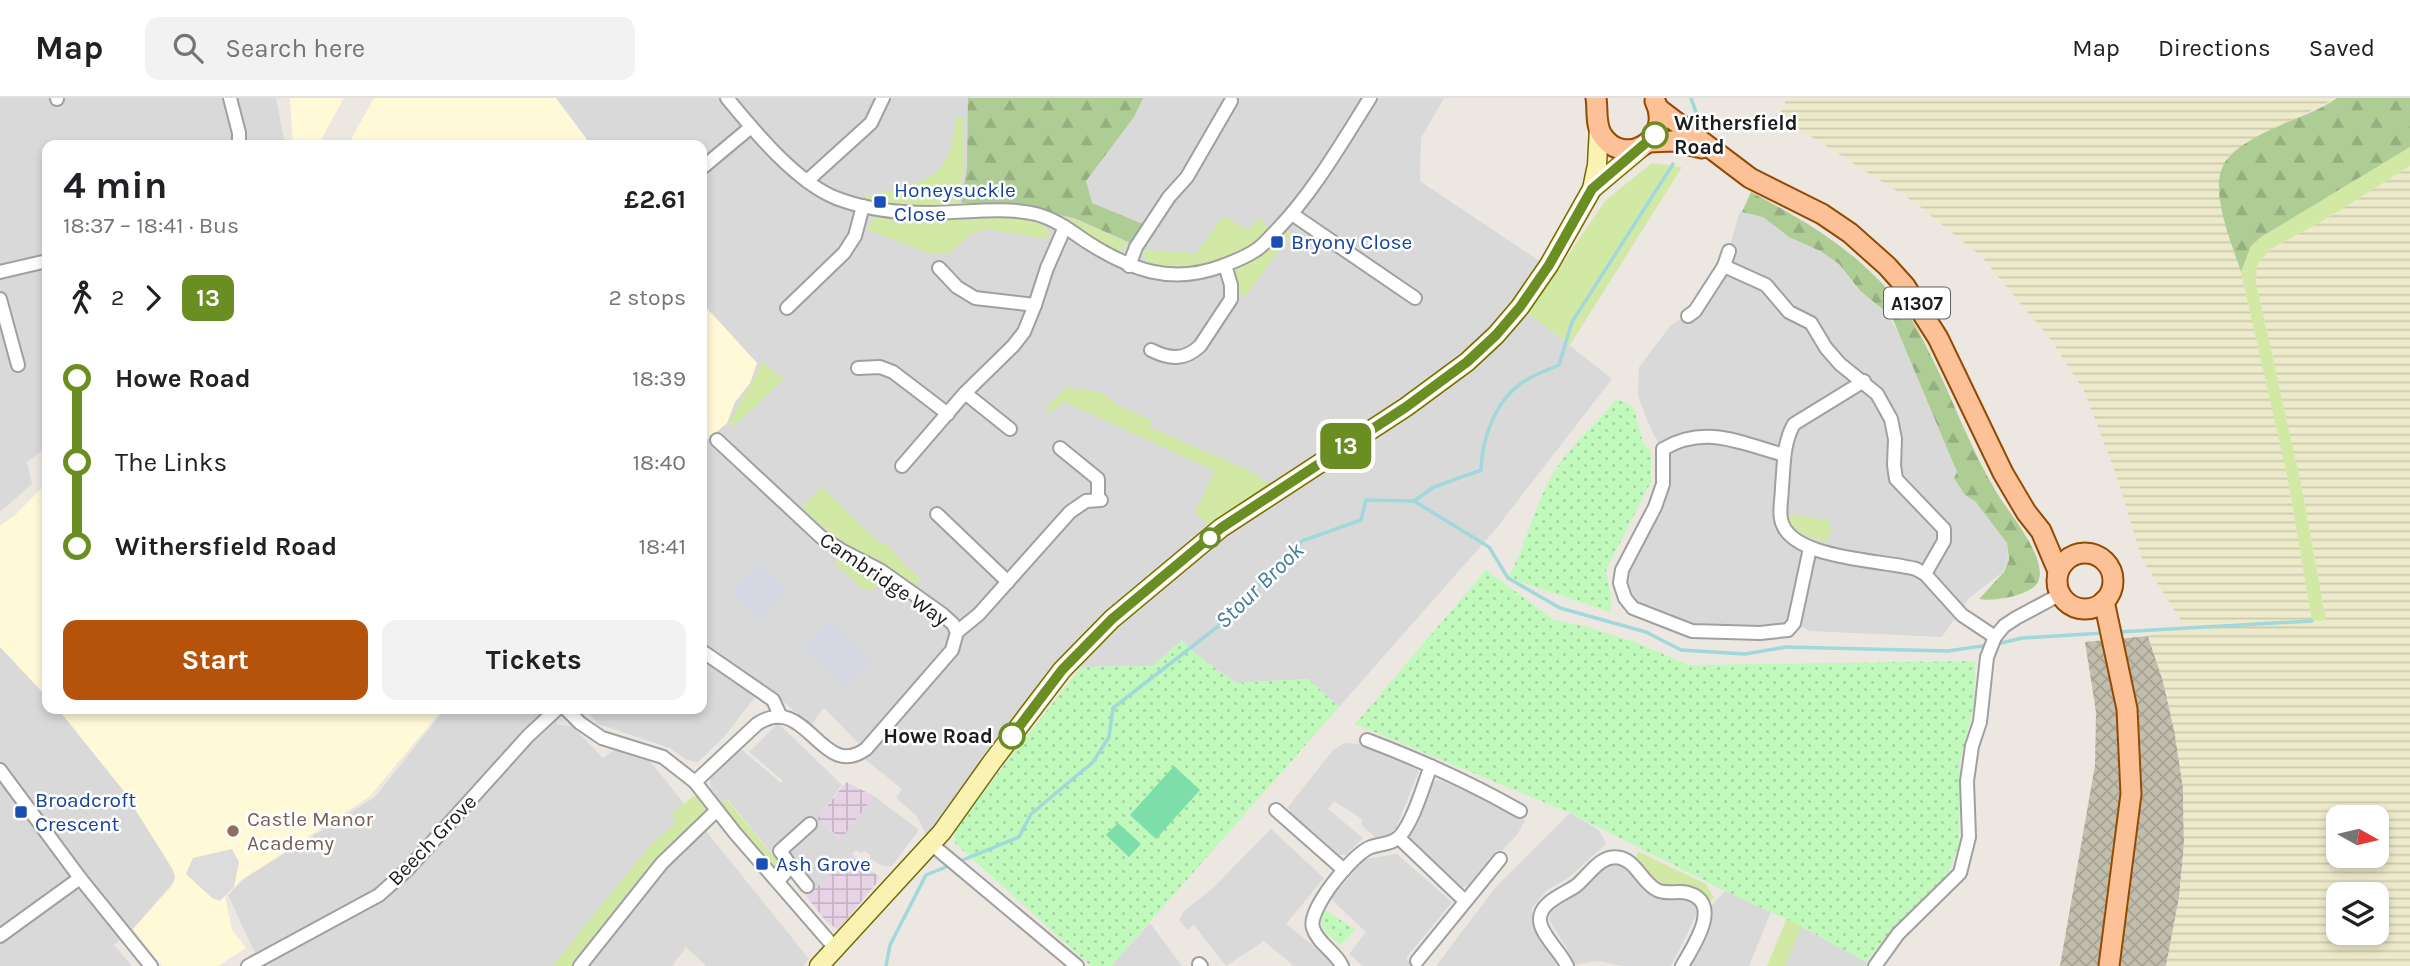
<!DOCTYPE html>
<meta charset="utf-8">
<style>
:root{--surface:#fff;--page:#f2f2f2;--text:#202124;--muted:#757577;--line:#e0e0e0;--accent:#b45309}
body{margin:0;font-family:Karla,sans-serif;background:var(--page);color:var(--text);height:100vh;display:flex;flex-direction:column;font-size:26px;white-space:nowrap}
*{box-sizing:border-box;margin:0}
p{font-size:23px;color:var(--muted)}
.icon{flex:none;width:38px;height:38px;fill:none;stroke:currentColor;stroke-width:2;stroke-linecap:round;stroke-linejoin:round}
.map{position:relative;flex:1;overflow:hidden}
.drawer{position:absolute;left:42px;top:42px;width:665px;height:574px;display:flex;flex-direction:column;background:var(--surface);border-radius:14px;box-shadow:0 4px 10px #0003}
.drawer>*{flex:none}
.badge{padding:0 14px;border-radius:10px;font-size:24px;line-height:46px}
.needle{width:46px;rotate:98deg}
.buttons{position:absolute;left:2326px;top:707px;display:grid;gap:14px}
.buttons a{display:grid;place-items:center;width:63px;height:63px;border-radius:14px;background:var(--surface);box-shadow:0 4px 10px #0003;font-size:35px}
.map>.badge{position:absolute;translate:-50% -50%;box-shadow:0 0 0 4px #fff}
.legs{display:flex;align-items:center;gap:10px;height:77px;padding:0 21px;font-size:23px}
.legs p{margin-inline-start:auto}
.head{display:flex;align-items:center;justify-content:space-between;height:119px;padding:0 21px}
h1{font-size:38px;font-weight:700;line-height:52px}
.action{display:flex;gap:14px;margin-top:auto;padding:14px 21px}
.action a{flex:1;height:80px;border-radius:14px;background:var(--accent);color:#fff;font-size:28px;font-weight:700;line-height:80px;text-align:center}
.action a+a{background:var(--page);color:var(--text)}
ul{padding:0 21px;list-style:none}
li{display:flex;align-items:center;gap:24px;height:84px;font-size:26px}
li i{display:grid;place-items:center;width:10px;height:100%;margin:0 9px;background:currentColor}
li i::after{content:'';width:18px;height:18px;margin:-9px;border:5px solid;border-radius:50%;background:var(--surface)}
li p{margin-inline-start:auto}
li:first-child i{background:linear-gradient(#0000 50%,currentColor 0)}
li:last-child i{background:linear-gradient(currentColor 50%,#0000 0)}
header{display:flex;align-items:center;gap:42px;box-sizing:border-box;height:98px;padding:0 35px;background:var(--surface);border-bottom:2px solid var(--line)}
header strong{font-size:33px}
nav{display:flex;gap:38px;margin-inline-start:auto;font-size:24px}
.search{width:490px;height:63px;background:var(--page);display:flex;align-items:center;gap:18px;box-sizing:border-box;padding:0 24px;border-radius:14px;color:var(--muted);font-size:26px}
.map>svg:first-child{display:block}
.residential{fill:#dad9d9}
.industrial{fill:url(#industrial-grid)}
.education{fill:#fff9d8}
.construction{fill:url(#construction-cross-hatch)}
.farmland{fill:url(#farmland-rules);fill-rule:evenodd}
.grass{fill:#d1e9a5}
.forest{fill:url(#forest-firs)}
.park{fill:url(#park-dots)}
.pitch{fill:#7ddea9}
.parking{fill:#dcdcdc}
.plaza{fill:#d5d7e3}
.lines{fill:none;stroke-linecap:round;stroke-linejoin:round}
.stream{stroke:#a0d8dc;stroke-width:3.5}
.street-casing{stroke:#a0a0a0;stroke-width:16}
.secondary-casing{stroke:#726c04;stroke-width:21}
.primary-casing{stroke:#934b00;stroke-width:23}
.street{stroke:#fff;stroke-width:12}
.secondary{stroke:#faf2b3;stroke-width:18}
.primary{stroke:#fcc197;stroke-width:19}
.line-1-casing{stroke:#fff;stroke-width:16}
.line-1{stroke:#6b8e23;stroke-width:10}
.stop-1-dot{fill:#fff;stroke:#6b8e23;stroke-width:3.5}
.transit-dot{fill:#1a4fb4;stroke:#fff;stroke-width:2.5}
.education-dot{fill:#8d6e63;stroke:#fff;stroke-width:2.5}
.labels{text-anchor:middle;stroke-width:5;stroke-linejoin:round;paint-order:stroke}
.shield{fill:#fff;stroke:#606060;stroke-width:2}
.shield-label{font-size:19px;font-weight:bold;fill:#1c1c1c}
.stop-label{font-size:21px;font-weight:bold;fill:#1c1c1c;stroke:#fff;text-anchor:start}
.transit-label{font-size:21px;fill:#164399;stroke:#fff;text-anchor:start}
.street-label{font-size:21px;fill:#1c1c1c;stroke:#fff}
.education-label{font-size:21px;fill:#785e54;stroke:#fff;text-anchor:start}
.water-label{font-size:23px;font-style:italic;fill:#427d9c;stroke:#fff}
</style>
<header>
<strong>Map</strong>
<div class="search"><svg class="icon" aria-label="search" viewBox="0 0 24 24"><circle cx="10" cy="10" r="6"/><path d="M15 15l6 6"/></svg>Search here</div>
<nav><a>Map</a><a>Directions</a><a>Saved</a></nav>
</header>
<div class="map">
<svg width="2410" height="868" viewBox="0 0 2410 868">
<defs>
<pattern id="industrial-grid" width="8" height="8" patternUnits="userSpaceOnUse" patternTransform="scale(1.75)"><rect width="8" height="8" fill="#e7d3e6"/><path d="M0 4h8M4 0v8" fill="none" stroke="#c6b5c5"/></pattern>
<pattern id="construction-cross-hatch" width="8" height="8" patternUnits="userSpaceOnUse" patternTransform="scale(1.75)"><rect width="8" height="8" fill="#c2bead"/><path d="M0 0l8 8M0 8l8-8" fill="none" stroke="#a6a394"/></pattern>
<pattern id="farmland-rules" width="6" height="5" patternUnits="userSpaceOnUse" patternTransform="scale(1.75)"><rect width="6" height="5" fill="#edeacb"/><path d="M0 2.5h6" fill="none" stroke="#cbc8ae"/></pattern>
<pattern id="forest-firs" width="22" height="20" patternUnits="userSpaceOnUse" patternTransform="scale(1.75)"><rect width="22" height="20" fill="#aecd95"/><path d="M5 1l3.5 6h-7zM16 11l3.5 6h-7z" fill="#95af80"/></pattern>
<pattern id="park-dots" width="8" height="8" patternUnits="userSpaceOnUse" patternTransform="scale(1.75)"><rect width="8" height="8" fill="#c1f9bc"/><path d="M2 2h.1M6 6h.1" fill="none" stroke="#a5d5a1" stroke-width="1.8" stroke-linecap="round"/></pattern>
</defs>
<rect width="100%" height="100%" fill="#ede7e1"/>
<g class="residential">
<path d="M0,0H276L285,47H47V349L27,364L32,386L0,414Z"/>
<path d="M556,0H1444L1421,40L1420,83L1541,164L1521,209L1612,281L1495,432L1339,609L1308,581L1236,585L1197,557L1152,568L1081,569L1077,558L930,745L916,717L896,700L902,691L867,663L861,648L824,610L811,627L767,590L751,604L724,639L698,664L687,662L670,650L598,626L585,611H702V346L727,325L735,304L750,285L757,265L702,205V47H591Z"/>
<path d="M1740,113L1762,118L1789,139L1819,153L1838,165L1859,193L1888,216L1909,255L1956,364L1957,375L1963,388L2001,432L2007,446L2008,464L2002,475L1969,500L1942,539L1810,533L1794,525L1712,535L1633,510L1622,472L1655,409L1663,351L1652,334L1638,298L1639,269L1671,227L1694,213L1724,168Z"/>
<path d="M0,549L47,596V611H63L83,630L182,774L133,831L114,847L132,868H0Z"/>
<path d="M445,611H557V627L572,628L603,660L616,651L645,657L809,861L803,868H706L686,849L672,868H261L228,797L245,780L375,699Z"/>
<path d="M778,625L842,687L817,721L840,741L874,698L919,732L891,769L881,767L870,761V757L865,753L860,755L856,752L852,756L854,758L806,798L728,702L721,705L711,690L710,680L740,650L781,685L783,683L749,654Z"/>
<path d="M1344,645L1359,646L1402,663L1419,673L1396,730L1387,738L1375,739L1362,728V721L1334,703L1328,711L1363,740L1346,757H1339L1290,714L1288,709L1333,652Z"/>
<path d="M1438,682L1488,700L1525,722L1517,737L1501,753L1497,752L1468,788L1463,789L1412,747L1408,733L1430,686Z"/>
<path d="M1570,715L1599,732L1606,746L1568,780L1546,793L1532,810L1534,830L1550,850L1556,868H1436L1495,790Z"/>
<path d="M1271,731L1324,780L1286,826L1333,863V868H1294L1264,843L1226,868L1194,827L1187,832L1179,822L1184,813L1212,791Z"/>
<path d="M1397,756L1452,804L1406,860L1413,868H1363L1349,856L1366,834L1333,803L1332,799L1365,761Z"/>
<path d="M1609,764H1625L1650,790L1689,798L1700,810L1671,868H1623L1597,863L1573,867L1567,851L1549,821L1554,804Z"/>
<path d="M1725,793L1771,814L1749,868H1688L1711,821L1712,807Z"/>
<path d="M1150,825L1182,868H1111Z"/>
<path d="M1797,826L1866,864L1867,868H1781Z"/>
</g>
<g class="industrial">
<path d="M846,684L874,698L841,741L817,721Z"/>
<path d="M854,758L879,779L878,783L838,832L827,824L806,798Z"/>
</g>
<g class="education">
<path d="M290,0H344L318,47H293Z"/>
<path d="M374,0H556L591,47H348Z"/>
<path d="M702,205L757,265L750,285L735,304L727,325L702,346Z"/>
<path d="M47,385V599L0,549V428L14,418Z"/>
<path d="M58,611H443L369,699L240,783L225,799L232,832L246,850L218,868H162L133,831L172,788L175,779L173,772L123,692Z"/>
</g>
<path class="construction" d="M2148,538L2163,583L2175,636L2183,690L2184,746L2179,800L2166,868H2060L2095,667L2096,614L2085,544Z"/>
<path class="farmland" d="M1787,0H2337L2269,33L2233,54L2225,62L2220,105L2241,174L2288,382L2312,523L2326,521L2301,386L2256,185L2257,167L2271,151L2324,122L2410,68V868H2166L2179,800L2184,746L2183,690L2175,636L2163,583L2148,538L2185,529L2142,461L2116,376L2084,293L2052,243L1981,158L1914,104L1779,18ZM2338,719H2376V758H2338ZM2338,796H2376V835H2338Z"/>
<g class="grass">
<path d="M956,19H964V69L958,108H899L867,104L865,98C887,93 928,87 942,68C952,54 954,35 956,19Z"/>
<path d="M2410,49V68L2324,122L2271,151L2257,167L2256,185L2301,386L2326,522L2312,523L2288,382L2241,174L2251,148L2261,139Z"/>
<path d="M1652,65L1682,69L1570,247L1528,215L1606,102Z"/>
<path d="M874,118C892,121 909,123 927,123C961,123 1022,109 1049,131L1048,141L986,131L971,136L950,156L928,155L868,132Z"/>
<path d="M1224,118L1247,132L1259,120L1271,132C1259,144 1247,153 1231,161C1213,169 1169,175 1150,166C1145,163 1144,157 1142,152L1196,155Z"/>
<path d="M1063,119L1076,122L1130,146L1119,153L1109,151L1063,121Z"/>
<path d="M1288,132L1291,136L1245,199L1237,193L1233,178L1235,170L1260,153L1283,133Z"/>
<path d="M762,264L784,281L733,329L730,325C739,303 753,286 762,264Z"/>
<path d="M1066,290L1101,294L1117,307L1152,322L1149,329L1246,371L1272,387L1208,427L1195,413L1215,373L1065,304L1048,315L1045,312Z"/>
<path d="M822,389L874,440L882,446H886L920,481L916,488C875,464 835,443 802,409Z"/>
<path d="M1787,416L1828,422C1833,427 1831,440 1826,445C1809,438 1791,435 1787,416Z"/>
<path d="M842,459L883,480L873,493L861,490L835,465Z"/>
<path d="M693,698L703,700L710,715L575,868H552L649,749L676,724L672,716Z"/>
<path d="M727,702L782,769L781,774H775L724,714L721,705Z"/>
<path d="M1639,754L1706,786L1714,800L1710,803C1689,779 1678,795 1659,783C1649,778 1643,766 1636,758Z"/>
<path d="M1787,820L1802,827L1785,868H1767Z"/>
</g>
<g class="forest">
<path d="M968,0H1143L1134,19L1086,83L1092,105L1143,126L1133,146L1074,120L1021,109L961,105L967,70Z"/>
<path d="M2337,0H2410V49L2261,139L2251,148L2241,174C2232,145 2205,86 2228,60C2241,45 2265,34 2283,26C2301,18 2321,12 2337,0Z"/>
<path d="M1751,94C1809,125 1853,150 1896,201C1912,218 1922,240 1932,260C1954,304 1971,352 1997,395C2008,414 2049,461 2038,484C2031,498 1992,504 1979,501L2004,474L2009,462L2007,445L1975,403L1965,397L1954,380L1957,374L1892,219L1860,193L1839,166L1820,153L1789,139L1763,119L1742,114Z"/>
</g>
<g class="park">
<path d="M1616,302H1621L1634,310L1643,345L1651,353V384L1606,472L1612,504L1610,514L1508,480C1527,446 1534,405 1556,371C1572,345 1597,326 1616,302Z"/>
<path d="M1486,472L1554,522L1585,528L1635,544L1689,567L1975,563L1974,607L1960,663L1959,746L1948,775L1894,829L1866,864L1797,826L1725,793L1570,715L1355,626Z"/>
<path d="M1182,542L1197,557L1236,585L1308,581L1339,609L1111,868H1091L955,745L954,736L959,725L1081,569L1152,568Z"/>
<path d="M1324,811L1355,832L1341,847C1330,838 1313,826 1324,811Z"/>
</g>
<g class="pitch">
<path d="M1174,668L1200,692L1156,741L1130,717Z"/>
<path d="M1118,725L1141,746L1129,759L1106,737Z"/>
</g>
<path class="parking" d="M232,751L239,764L234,789L220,803L212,800L186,776L193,760Z"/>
<g class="plaza">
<path d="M760,463L789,492L759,522L730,493Z"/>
<path d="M828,523L871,562L845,588L802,550Z"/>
</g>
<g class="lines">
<g class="stream">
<path d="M1691,0L1696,14L1693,20"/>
<path d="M1414,403L1489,449L1508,480L1560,510L1646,534L1681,552L1745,556L1786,549L1948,553L1989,547"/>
<path d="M2118,534L2312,523"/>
<path d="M1997,546L2022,540L2103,535"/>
<path d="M958,764L1019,739L1031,716L1093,664L1109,639L1113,610L1243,509L1269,474L1302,443L1361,422L1366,402L1414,403L1434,389L1481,372C1482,340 1495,303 1523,284C1534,277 1548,272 1559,267L1572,224L1673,66"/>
<path d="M886,868L890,847L926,777L951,767"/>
</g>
<g class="street-casing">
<g id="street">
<path d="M57,0V1"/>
<path d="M230,0L239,35V47"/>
<path d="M727,0C754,33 796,84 836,100C864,111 899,115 930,115C964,115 1002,108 1036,116C1055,121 1071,133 1087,144C1131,172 1171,187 1222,168C1233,164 1246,159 1256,152C1263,148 1269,140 1275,134C1313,95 1341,46 1370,0"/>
<path d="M702,70L751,29"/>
<path d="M807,83L871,25L883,0"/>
<path d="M1292,116L1415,200"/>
<path d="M1729,153L1724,168L1766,187L1789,214L1811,225L1826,250L1840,266L1877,296L1891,321L1895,341L1894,367L1896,381L1944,431V443L1925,476"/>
<path d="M1129,168L1136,149L1169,99L1187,79L1231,3"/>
<path d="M939,170L957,189L975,200L1035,207"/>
<path d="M0,174L47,163"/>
<path d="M0,201L18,267"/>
<path d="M787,210L844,155L855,138L863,108"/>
<path d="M1688,218L1695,213L1724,168"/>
<path d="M1151,252C1169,261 1184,263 1200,248L1231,201V187L1225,167"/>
<path d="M858,270L880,269L893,274L948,316"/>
<path d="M1864,283L1794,326C1783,345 1784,367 1782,389C1782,399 1779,411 1781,421C1788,462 1885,462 1916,471L1925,476L1962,517L1995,539"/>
<path d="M965,295L1010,331"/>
<path d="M1060,350L1098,381V401"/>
<path d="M1784,357C1741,345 1705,326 1663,351V386L1655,409L1622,472L1620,485L1625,500L1633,510L1692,533L1760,535L1788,532L1794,525L1810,450"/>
<path d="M902,368L965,295L1013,248L1024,234L1035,207L1047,170L1065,129"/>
<path d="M937,416L1008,484"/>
<path d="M957,534L979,516L1070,414L1086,403L1101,402"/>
<path d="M702,553L773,602L780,617"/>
<path d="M566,611L580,625L602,640L663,659L695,684L735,735L834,849"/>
<path d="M1367,642C1420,662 1471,685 1520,713"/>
<path d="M0,672L80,780L151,868"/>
<path d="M695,684L757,626C807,593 821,684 866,651L952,552L957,534L953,526L942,516L880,472L841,452L821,439L717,342"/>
<path d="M1276,712L1344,772"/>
<path d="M1399,740L1465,803"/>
<path d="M930,745L1077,868"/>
<path d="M791,768L807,788"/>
<path d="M778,783L791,768L780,753L810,726"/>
<path d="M0,838L80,780"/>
<path d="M1417,863L1500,761"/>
<path d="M1199,866L1201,868"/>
<path d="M248,868L379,797L408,771L528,638L557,611"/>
<path d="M580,868L662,765L717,712"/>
<path d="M1342,868C1335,853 1318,846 1313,830C1307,812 1353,755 1371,749C1381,745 1392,747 1400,738C1414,722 1423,688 1431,668"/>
<path d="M1567,868C1561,854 1540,836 1540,822C1539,804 1565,796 1577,787C1590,776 1601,755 1621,760C1637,765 1642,784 1657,792C1667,797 1678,792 1688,795C1724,805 1692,850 1682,868"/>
<path d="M1875,868L1898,836L1960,775L1969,739L1967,683L1972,648L1980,624L1987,559L1995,539L2004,528L2016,520L2059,497"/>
</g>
</g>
<g class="secondary-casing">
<g id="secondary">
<path d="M1592,91L1642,49"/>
<path d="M819,868L942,734L992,664L1062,572L1112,521L1221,430L1406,309L1467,264L1496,237L1520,209L1549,167L1592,91L1597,67L1599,30"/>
</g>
</g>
<g class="primary-casing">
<g id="primary">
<path d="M1596,0C1598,12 1595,26 1602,37C1624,71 1674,41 1655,3"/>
<path d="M1659,11L1750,80L1822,116L1850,135L1887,168L1905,188L1938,240L2003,375L2026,414L2041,433L2058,473"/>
<path d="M1649,44L1673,43L1702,50"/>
<circle cx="2085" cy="483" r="28"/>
<path d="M2104,503L2127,611L2131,696L2109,868"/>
</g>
</g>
<use href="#street" class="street"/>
<use href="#secondary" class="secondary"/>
<use href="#primary" class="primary"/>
</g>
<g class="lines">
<g class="line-1-casing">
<path id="line-1" d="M1012,638L1062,572L1112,521L1221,430L1406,309L1467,264L1496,237L1520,209L1549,167L1592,91L1655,37"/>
</g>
<use href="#line-1" class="line-1"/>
</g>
<g class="stop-1-dot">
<circle cx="1655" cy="37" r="12"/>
<circle cx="1210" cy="440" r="9"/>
<circle cx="1012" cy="638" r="12"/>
</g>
<g class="transit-dot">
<rect x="873" y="97" width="14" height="14" rx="3.5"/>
<rect x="1270" y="137" width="14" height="14" rx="3.5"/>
<rect x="14" y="707" width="14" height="14" rx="3.5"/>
<rect x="755" y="759" width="14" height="14" rx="3.5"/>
</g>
<circle class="education-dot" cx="233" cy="733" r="7"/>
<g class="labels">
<rect class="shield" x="1884" y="189.5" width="66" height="31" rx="5"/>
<g class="shield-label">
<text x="1917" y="212">A1307</text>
</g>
<g class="stop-label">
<text x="1674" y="32">Withersfield<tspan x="1674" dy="24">Road</tspan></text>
<text x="993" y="645" text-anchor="end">Howe Road</text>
</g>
<g class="transit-label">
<text x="894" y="99">Honeysuckle<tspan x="894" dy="24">Close</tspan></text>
<text x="1291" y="151">Bryony Close</text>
<text x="35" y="709">Broadcroft<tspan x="35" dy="24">Crescent</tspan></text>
<text x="776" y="773">Ash Grove</text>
</g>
<g class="street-label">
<text transform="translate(884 481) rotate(34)" y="7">Cambridge Way</text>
<text transform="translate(432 742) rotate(-46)" y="7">Beech Grove</text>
</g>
<g class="education-label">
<text x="247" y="728">Castle Manor<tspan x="247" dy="24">Academy</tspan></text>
</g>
<g class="water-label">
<text transform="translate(1259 487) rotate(-44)" y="8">Stour Brook</text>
</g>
</g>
</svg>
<div class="buttons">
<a><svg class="needle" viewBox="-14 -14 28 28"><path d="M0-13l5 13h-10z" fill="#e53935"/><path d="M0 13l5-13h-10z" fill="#757577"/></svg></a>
<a><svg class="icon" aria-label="layers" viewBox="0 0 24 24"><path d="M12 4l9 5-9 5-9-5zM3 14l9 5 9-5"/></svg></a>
</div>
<b class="badge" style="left:1346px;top:348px;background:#6b8e23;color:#fff">13</b>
<section class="drawer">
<div class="head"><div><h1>4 min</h1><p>18:37 – 18:41 · Bus</p></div><b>£2.61</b></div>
<div class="legs"><svg class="icon" aria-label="walk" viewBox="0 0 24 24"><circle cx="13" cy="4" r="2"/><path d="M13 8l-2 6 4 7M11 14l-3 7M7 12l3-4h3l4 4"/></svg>2<svg class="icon" aria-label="forward" viewBox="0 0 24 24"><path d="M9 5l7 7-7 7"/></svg><b class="badge" style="background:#6b8e23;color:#fff">13</b><p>2 stops</p></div>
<ul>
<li><i style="color:#6b8e23"></i><b>Howe Road</b><p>18:39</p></li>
<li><i style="color:#6b8e23"></i><span>The Links</span><p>18:40</p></li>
<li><i style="color:#6b8e23"></i><b>Withersfield Road</b><p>18:41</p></li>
</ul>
<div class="action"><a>Start</a><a>Tickets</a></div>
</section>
</div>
